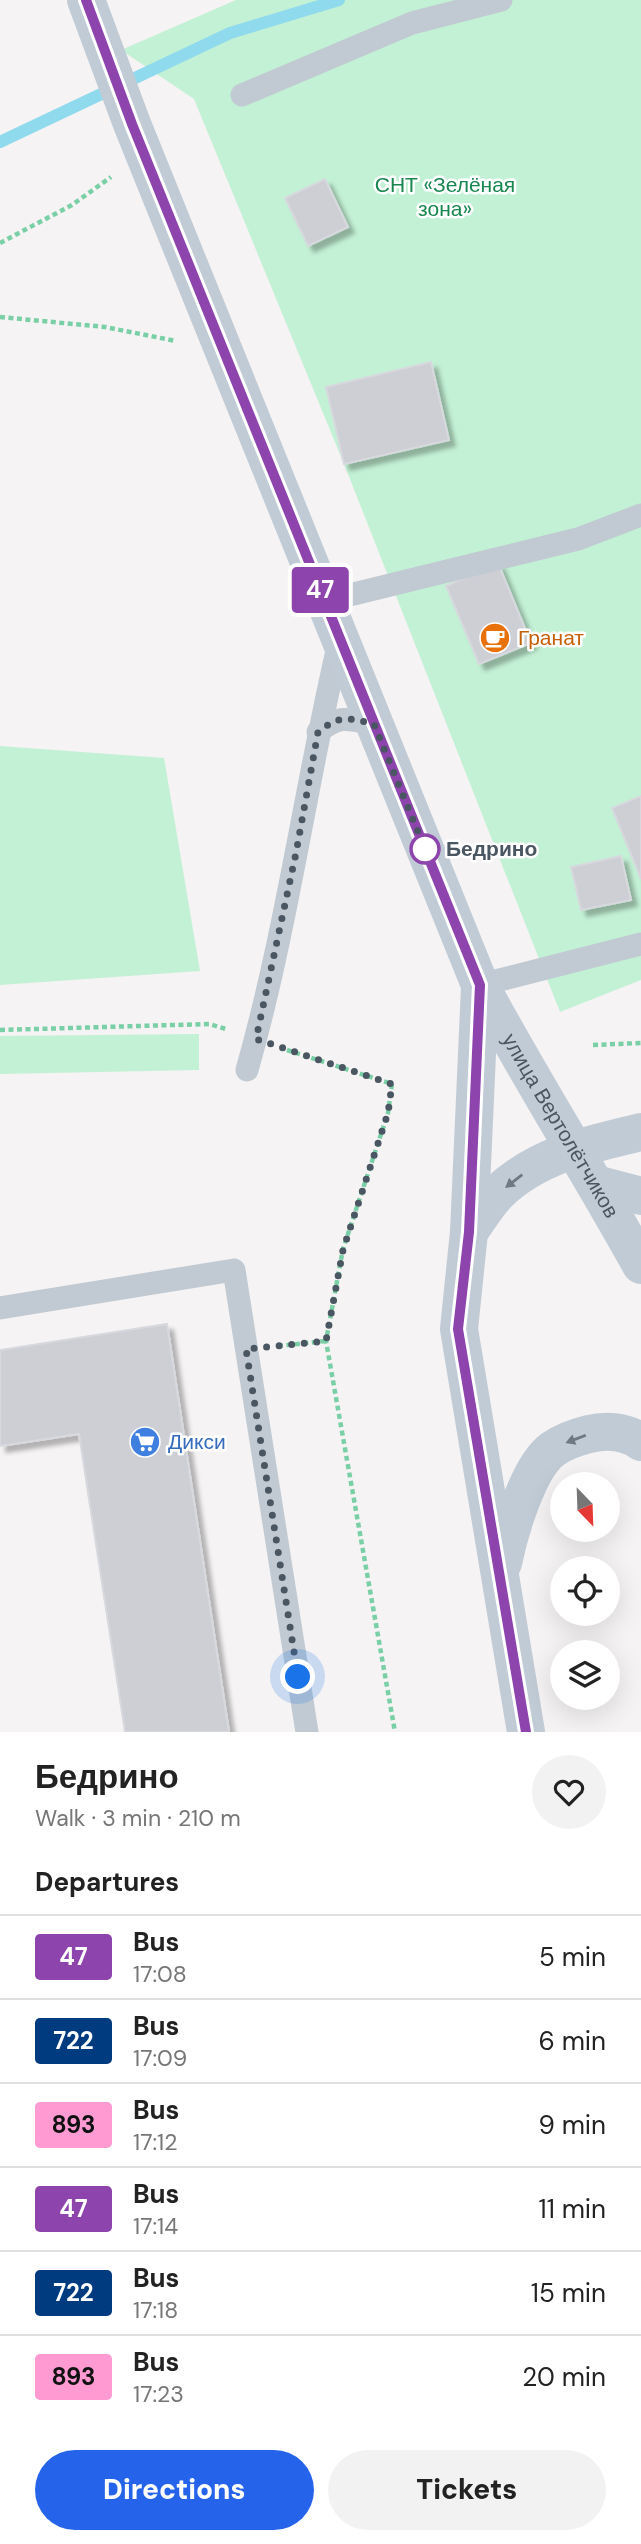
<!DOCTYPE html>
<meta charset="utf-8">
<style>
:root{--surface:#fff;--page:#f2f2f2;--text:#222;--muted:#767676;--line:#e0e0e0;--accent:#2563eb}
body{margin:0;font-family:"DM Sans",sans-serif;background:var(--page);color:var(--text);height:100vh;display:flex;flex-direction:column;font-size:26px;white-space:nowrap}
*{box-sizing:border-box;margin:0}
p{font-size:23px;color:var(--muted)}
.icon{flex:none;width:38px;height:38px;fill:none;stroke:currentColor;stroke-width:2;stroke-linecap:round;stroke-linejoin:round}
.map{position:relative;height:1732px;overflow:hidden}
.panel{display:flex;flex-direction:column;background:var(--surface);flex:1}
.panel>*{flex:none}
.badge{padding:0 14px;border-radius:5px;font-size:24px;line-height:46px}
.needle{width:46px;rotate:157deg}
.tools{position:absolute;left:550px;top:1472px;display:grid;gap:14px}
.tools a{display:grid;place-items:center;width:70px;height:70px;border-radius:50%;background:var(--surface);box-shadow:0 7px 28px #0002;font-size:35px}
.you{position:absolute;width:35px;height:35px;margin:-18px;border:5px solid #fff;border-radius:50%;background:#1a73e8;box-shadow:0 0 0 10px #1a73e833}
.map>.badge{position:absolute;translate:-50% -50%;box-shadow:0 0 0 4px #fff}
h2{padding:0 35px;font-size:26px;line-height:63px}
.round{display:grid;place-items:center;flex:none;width:74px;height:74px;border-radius:37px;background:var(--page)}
.summary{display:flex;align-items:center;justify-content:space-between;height:119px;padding:0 35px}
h1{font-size:33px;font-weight:800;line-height:52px}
.cta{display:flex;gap:14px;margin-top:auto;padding:14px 35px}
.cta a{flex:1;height:80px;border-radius:42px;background:var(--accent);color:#fff;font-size:28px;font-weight:800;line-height:80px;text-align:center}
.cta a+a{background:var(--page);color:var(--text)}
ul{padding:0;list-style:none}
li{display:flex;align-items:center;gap:21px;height:84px;padding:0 35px;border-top:2px solid var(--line)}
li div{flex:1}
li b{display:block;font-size:26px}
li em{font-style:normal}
li .badge{min-width:77px;font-weight:700;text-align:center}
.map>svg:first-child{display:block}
.green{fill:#c3f1d5}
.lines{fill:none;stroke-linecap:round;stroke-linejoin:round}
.stream{stroke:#90daee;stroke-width:12}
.building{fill:#cdcfd5;stroke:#d7d9de;stroke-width:2;filter:url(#shadow)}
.path{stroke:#7ad0a6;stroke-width:4.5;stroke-dasharray:5 3.5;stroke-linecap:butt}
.lane{stroke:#c1cad2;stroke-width:23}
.secondary{stroke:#c1cbd6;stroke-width:38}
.oneway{fill:#6e7984}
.line-casing{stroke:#fff;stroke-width:16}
.line{stroke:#8e44ad;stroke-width:10}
.walk{stroke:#4a5661;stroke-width:7;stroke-dasharray:0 12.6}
.stop-dot{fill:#fff;stroke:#8e44ad;stroke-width:3.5}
.labels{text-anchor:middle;stroke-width:5;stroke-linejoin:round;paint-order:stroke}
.park-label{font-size:21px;fill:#17864f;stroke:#fff}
.food-label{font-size:21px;fill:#c56008;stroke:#fff;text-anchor:start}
.stop-label{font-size:21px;font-weight:bold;fill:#4a5661;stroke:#fff;text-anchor:start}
.street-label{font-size:21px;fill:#4a5661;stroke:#fff}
.shop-label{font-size:21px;fill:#366cbe;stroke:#fff;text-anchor:start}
</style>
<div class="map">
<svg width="641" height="1732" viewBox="0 0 641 1732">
<defs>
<filter id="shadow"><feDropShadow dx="6" dy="6" stdDeviation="2" flood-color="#0004"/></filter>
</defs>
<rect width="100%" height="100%" fill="#f5f3f3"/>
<g class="green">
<path d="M236,0H641V980L560,1012L344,464L194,99L121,50Z"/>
<path d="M0,746L164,758L200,971L0,985Z"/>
<path d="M199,1034V1070L0,1074V1036Z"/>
</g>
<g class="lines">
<path class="stream" d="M0,142L230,33L339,0"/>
</g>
<g class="building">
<path d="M325,179L348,227L308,246L285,198Z"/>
<path d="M431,362L449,440L344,464L326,387Z"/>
<path d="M498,563L531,643L479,664L446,586Z"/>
<path d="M641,796V879L612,808Z"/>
<path d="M621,856L631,900L581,910L571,867Z"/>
<path d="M167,1324L229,1732H125L79,1434L0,1446V1350Z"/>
</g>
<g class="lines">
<g class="path">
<path d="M0,243L72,205L111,177"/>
<path d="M0,317L105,327L176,341"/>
<path d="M0,1030L209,1024L226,1029"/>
<path d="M593,1045L641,1043"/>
<path d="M287,1050L392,1084L388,1113L343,1249L326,1341L395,1732"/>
<path d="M278,1346L326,1341"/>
</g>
<g class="lane">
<path d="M242,95L412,23L501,0"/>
<path d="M325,601L578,539L641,515"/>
<path d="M318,732C341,714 347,719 374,724"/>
<path d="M480,985L641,944"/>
<path d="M247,1070C287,929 306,783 339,642"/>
<path d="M0,1308L234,1270L307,1732"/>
</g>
<g class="secondary">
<path id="s1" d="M86,0L132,124L480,985C531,1080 589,1171 641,1265"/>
<path d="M480,987L469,1232L459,1329L526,1732"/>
<path d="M596,1184L641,1196"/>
<path d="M469,1232C478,1220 487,1204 498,1193C537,1155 590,1144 641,1132"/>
<path d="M503,1563C509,1533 528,1467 553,1449C563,1442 577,1437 589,1434C606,1430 626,1431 641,1442"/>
</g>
</g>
<defs><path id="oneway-solid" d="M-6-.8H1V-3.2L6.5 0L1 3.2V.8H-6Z" transform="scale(1.75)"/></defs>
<g class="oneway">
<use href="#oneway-solid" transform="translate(514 1181) rotate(142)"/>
<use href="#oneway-solid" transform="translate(576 1439) rotate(159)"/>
</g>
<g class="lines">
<g class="line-casing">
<path id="line" d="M86,0L132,124L480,985L469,1232L458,1329L526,1732"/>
</g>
<use href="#line" class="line"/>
<path class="walk" d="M298,1677L246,1349L326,1341L343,1250L388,1113L392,1084L256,1039L296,853L318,732C341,714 347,718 374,724L425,849"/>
</g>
<defs>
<g id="cafe-disc" transform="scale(1.575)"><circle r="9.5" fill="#e8710a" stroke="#fff"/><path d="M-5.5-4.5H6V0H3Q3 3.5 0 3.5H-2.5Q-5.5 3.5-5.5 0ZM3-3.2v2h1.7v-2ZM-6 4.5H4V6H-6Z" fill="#fff"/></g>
<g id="supermarket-disc" transform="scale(1.575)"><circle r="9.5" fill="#3f7fe0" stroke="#fff"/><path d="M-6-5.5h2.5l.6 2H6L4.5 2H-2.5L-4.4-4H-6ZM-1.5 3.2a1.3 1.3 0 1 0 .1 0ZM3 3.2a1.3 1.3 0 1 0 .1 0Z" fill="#fff"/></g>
</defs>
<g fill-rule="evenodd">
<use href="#cafe-disc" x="495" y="638"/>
<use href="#supermarket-disc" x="145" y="1442"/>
</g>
<circle class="stop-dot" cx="425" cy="849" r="14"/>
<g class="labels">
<g class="park-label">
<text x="445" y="192">СНТ «Зелёная<tspan x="445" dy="24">зона»</tspan></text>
</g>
<g class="food-label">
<text x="518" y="645">Гранат</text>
</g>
<g class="stop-label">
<text x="446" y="856">Бедрино</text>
</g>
<g class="street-label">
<text dy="7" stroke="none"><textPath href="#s1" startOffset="1223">улица Вертолётчиков</textPath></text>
</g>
<g class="shop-label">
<text x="168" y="1449">Дикси</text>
</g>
</g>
</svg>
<div class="tools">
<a><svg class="needle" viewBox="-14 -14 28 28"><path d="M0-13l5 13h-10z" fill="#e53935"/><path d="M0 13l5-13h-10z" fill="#767676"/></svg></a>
<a><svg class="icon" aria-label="locate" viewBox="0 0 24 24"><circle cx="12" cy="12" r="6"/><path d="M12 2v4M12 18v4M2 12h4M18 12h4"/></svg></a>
<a><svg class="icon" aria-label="layers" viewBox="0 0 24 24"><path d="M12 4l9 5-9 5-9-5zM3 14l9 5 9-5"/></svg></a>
</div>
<div class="you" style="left:298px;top:1677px"></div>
<b class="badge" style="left:320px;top:590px;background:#8e44ad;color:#fff">47</b>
</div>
<section class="panel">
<div class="summary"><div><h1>Бедрино</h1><p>Walk · 3 min · 210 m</p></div><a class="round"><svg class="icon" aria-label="heart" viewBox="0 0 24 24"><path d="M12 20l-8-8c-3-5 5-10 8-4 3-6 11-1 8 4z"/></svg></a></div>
<h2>Departures</h2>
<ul>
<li><span class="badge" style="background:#8e44ad;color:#fff">47</span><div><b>Bus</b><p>17:08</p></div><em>5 min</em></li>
<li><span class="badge" style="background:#003b80;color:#fff">722</span><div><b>Bus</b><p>17:09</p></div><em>6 min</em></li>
<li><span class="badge" style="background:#ff9ad2;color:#111">893</span><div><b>Bus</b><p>17:12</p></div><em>9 min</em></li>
<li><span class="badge" style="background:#8e44ad;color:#fff">47</span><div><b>Bus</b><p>17:14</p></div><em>11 min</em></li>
<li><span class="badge" style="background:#003b80;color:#fff">722</span><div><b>Bus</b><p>17:18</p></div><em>15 min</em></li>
<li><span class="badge" style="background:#ff9ad2;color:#111">893</span><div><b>Bus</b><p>17:23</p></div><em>20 min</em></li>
</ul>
<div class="cta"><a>Directions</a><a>Tickets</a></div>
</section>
